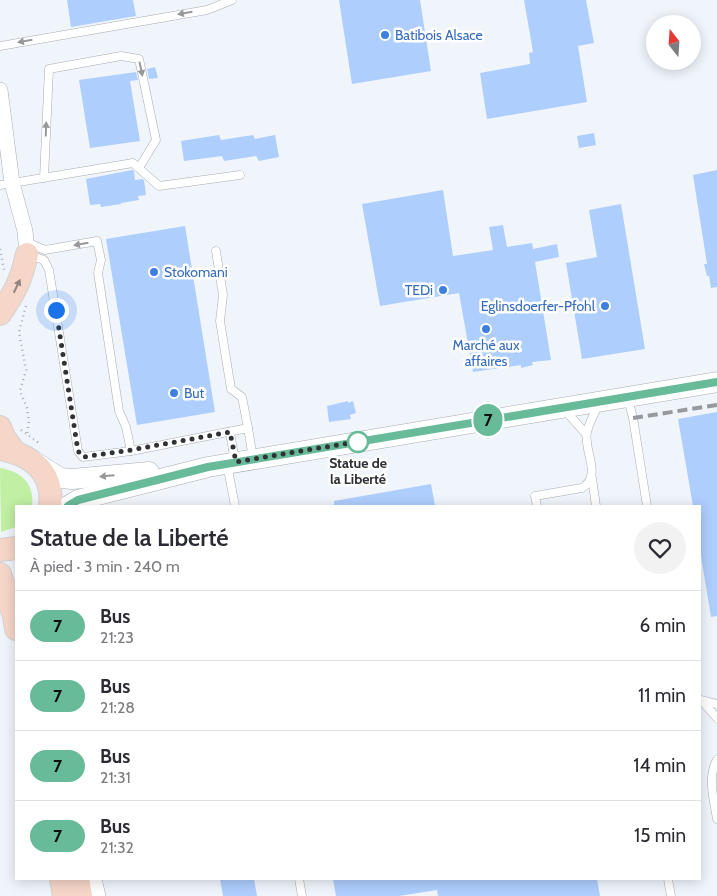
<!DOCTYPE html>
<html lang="fr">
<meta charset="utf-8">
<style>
:root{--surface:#fff;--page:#f2f2f3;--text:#2b2b33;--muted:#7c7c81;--line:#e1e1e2}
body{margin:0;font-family:Cabin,sans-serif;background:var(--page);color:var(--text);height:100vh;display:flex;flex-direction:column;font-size:19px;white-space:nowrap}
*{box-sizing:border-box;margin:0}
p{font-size:16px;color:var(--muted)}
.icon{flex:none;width:28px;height:28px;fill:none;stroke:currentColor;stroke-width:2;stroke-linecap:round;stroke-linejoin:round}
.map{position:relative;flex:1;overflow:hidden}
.side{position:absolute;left:15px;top:505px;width:686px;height:375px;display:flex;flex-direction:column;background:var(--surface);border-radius:0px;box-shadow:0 2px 12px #0003}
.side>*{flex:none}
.badge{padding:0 10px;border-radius:16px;font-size:18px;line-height:32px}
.needle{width:32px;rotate:343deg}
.buttons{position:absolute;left:646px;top:15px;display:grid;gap:10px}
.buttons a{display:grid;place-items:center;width:55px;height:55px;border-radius:50%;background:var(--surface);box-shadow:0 2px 12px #0003;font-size:25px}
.you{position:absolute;width:25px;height:25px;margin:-12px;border:4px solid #fff;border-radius:50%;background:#1a73e8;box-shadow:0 0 0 8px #1a73e833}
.map>.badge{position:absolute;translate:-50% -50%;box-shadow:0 0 0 2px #fff}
.round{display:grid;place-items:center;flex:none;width:52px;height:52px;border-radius:26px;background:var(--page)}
.headline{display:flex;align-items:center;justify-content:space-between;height:85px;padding:0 15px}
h1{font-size:24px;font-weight:600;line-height:38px}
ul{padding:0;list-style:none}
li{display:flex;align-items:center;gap:15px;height:70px;padding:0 15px;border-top:1px solid var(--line)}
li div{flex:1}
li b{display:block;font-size:19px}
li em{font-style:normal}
li .badge{min-width:55px;font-weight:700;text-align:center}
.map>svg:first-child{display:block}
.green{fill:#c1efa3}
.building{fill:#aecefd}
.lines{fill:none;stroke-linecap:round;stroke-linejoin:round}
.service-casing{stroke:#a7abb1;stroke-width:9}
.minor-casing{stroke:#a7abb1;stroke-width:16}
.secondary-casing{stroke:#a7abb1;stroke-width:21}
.primary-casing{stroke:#d1d2d3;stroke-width:24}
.path{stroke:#a8acb1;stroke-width:2.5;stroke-dasharray:1 4;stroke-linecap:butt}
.service{stroke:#fff;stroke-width:8}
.minor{stroke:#fff;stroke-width:15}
.secondary{stroke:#fff;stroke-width:20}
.primary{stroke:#f5d6c8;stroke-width:22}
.rail{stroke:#969a9f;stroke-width:4;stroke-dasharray:10 5;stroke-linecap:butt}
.oneway{fill:#98989a}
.oneway2{fill:#92847e}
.line-casing{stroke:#fff;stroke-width:11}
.line{stroke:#68bb99;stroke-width:8}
.walk{stroke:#303235;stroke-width:5;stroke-dasharray:0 9}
.shop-dot{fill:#3f7fe0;stroke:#fff;stroke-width:2}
.stop-dot{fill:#fff;stroke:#68bb99;stroke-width:2.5}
.labels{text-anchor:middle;stroke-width:5;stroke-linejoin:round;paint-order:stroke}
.shop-label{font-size:14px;fill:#366cbe;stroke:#fff;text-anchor:start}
.stop-label{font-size:14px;font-weight:bold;fill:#303235;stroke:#fff}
</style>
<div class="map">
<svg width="717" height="896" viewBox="0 0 717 896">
<rect width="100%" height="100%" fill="#f0f5fc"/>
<path class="green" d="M0,468C21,471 35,484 32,506H16V527L1,532Z"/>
<g class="building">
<path d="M67,0H133L136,16L71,27Z"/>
<path d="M339,0H420L431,71L352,84Z"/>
<path d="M524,0H586L594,43L578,46L587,102L487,119L480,73L530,64L529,53L533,52Z"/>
<path d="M155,67L158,78L149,79L147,69Z"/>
<path d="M136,72L138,80L130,81L140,141L90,148L79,80Z"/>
<path d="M594,133L596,145L579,148L577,136Z"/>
<path d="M219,135L221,140L253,135L255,139L275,135L279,157L259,161L256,156L224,161L222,156L184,161L181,141Z"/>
<path d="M132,170L134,171L135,180L142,179L144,180L146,195L138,196L139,200L121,203V204L101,207L100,204L90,205L86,179Z"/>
<path d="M717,170V287L711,288L709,276H707L704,264H707L693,175Z"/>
<path d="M443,190L453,256L493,250L489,227L503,225L507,247L532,243L533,249L557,244L559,257L535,262L551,360L532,362L533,365L521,368V365L473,372L459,293L380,306L362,204Z"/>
<path d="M621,204L645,349L582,359L566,263L597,257L589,210Z"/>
<path d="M185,226L215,412L137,425L106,239Z"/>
<path d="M348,401V403L353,401L356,413L350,415L351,419L329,422L327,406Z"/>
<path d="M717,412V616L711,617L700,550V506H693L678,419Z"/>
<path d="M431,484L435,506H334V501Z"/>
<path d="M220,879H254L257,896H223Z"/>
<path d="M333,879H597L600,896H438L437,890L399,896H336Z"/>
</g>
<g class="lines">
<g class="service-casing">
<g id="service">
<path d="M0,46L207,10L232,0"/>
<path d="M44,178L49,69L121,56L139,59L156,140L139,168"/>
<path d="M0,185L133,163L159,186L240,175"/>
<path d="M26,242L45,250L97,241L101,260L98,273L117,398L119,411L126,427L131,451L248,428L253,458"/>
<path d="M216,251L223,295L220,321L231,389L242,397L248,428"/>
<path d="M29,255L44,260L49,270L78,451L83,457L131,451"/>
<path d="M628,399L633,418L647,506"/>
<path d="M564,409L586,434"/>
<path d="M230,432L235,462"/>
<path d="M227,464L235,506"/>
<path d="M592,478L596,506"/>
<path d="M537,506L535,496L582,488C603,475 583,451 587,432C589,423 595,412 599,403"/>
<path d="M701,700L717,704"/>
<path d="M702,701L717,718"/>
<path d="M717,760C707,777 714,800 717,819"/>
<path d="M299,879L302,896"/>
<path d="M668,879L671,896"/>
</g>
</g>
<g class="minor-casing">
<g id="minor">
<path d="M0,90L12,183L25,231L27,254"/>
<path d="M94,879L98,896"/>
</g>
</g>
<g class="secondary-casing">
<g id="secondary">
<path d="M35,462L60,478L72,479L149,472"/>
<path d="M68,506L78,500L208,467L717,382"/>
</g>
</g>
<g class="primary-casing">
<g id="primary">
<path d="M0,314C15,292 21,281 27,254"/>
<path d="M0,427L4,437L15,452"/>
<path d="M0,449C31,454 54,472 50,506"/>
<path d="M0,550L16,548"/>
<path d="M0,574L14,616L16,629"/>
<path d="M61,879L64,896"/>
<path d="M78,879L81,896"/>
</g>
</g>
<g class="path">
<path d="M0,249L4,270"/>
<path d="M26,306L19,332L26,370L20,391L27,408L29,421L27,434"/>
<path d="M21,430L40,444"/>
</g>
<use href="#service" class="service"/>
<use href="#minor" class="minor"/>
<use href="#secondary" class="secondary"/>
<use href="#primary" class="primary"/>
<path class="rail" d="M633,418L717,405"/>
</g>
<defs><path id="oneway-solid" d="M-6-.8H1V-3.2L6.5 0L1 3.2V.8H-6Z" transform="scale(1.25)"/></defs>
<g class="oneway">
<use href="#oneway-solid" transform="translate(185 13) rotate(170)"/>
<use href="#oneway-solid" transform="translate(25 41) rotate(170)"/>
<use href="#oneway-solid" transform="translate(141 69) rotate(78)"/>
<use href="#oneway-solid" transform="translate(46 129) rotate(-88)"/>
<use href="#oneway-solid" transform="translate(81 244) rotate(170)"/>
<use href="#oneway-solid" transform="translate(107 476) rotate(175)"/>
</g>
<use class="oneway2" href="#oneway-solid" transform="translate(17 286) rotate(-65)"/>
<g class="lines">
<g class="line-casing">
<path id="line" d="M68,506L78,500L208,467L717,382"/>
</g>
<use href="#line" class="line"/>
<path class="walk" d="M56,310L78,451L83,457L131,450L230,432L236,462L361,441L358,442"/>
</g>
<g class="shop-dot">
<circle cx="385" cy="35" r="5"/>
<circle cx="154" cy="272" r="5"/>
<circle cx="443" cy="290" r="5"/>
<circle cx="605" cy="306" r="5"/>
<circle cx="486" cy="329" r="5"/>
<circle cx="174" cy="393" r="5"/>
</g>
<circle class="stop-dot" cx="358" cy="442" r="10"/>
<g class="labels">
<g class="shop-label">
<text x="395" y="40">Batibois Alsace</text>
<text x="164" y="277">Stokomani</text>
<text x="433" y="295" text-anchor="end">TEDi</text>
<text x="595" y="311" text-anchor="end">Eglinsdoerfer-Pfohl</text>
<text x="486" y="350" text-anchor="middle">Marché aux<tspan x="486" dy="16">affaires</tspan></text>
<text x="184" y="398">But</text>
</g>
<g class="stop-label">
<text x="358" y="468">Statue de<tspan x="358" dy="16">la Liberté</tspan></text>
</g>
</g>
</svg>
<div class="buttons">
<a><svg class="needle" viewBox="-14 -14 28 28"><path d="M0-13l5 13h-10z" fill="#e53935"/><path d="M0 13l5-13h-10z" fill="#7c7c81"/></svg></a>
</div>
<div class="you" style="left:56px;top:310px"></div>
<b class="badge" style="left:488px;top:420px;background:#68bb99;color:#111">7</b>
<section class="side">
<div class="headline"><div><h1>Statue de la Liberté</h1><p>À pied · 3 min · 240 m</p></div><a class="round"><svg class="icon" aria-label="heart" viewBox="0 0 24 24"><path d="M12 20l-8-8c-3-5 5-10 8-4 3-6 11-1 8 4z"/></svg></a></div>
<ul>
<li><span class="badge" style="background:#68bb99;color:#111">7</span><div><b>Bus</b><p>21:23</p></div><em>6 min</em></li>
<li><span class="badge" style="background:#68bb99;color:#111">7</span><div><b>Bus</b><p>21:28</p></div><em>11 min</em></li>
<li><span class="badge" style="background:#68bb99;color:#111">7</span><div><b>Bus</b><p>21:31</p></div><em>14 min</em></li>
<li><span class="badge" style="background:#68bb99;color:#111">7</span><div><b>Bus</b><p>21:32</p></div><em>15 min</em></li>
</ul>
</section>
</div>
